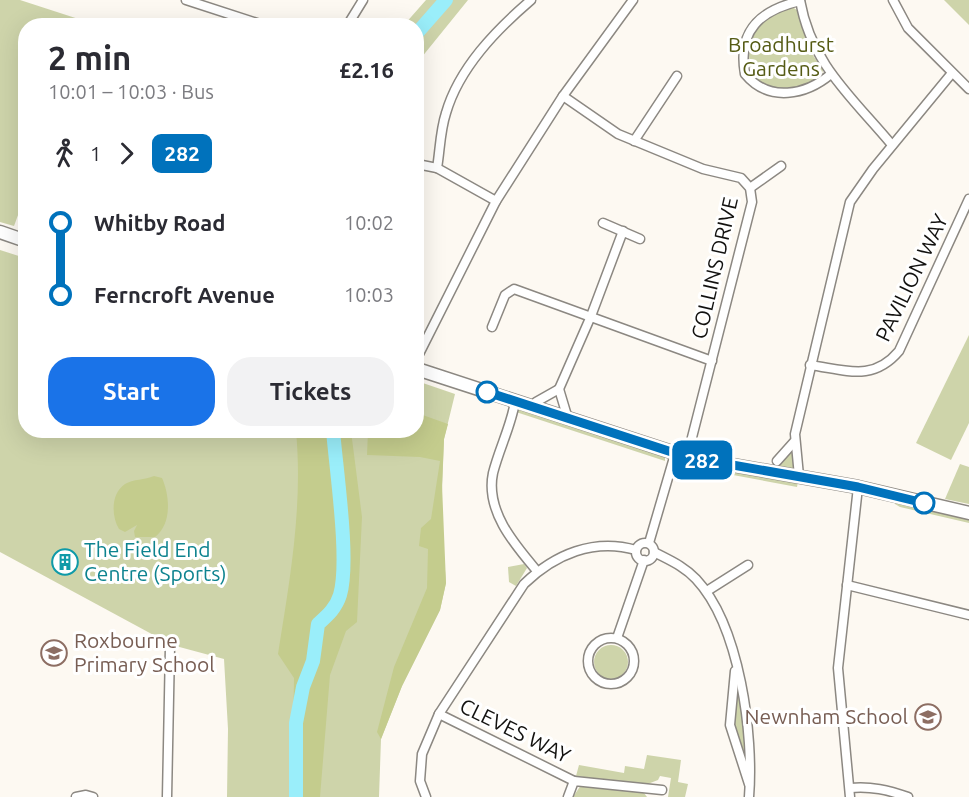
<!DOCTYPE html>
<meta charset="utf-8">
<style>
:root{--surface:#fff;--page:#f2f2f3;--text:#2b2b33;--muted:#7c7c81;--accent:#1a73e8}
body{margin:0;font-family:Ubuntu,sans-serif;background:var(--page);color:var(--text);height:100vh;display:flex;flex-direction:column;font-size:22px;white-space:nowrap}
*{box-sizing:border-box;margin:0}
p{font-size:20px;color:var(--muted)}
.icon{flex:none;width:33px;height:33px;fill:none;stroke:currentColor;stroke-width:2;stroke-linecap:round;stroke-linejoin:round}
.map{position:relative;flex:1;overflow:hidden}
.panel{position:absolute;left:18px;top:18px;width:406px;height:420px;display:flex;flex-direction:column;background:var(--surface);border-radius:24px;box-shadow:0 6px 24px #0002}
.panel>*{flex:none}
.badge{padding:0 12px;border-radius:9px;font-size:21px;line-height:39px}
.map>.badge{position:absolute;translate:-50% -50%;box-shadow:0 0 0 3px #fff}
.legs{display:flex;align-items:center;gap:9px;height:66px;padding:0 30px;font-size:20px}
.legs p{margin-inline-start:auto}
.headline{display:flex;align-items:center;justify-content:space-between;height:102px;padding:0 30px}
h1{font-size:33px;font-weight:700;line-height:45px}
.button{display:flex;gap:12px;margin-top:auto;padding:12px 30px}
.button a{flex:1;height:69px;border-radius:24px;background:var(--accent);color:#fff;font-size:24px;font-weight:700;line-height:69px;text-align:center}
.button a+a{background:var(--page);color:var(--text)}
ul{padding:0 30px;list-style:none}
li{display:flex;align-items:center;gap:21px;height:72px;font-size:22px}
li i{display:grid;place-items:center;width:9px;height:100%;margin:0 8px;background:currentColor}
li i::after{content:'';width:15px;height:15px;margin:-8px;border:4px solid;border-radius:50%;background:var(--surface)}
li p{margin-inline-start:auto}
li:first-child i{background:linear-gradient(#0000 50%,currentColor 0)}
li:last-child i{background:linear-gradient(currentColor 50%,#0000 0)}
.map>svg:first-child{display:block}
.green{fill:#ced4aa}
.forest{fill:#c4cc8d}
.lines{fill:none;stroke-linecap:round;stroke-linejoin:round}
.river{stroke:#9aeefa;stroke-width:14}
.street-casing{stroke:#8c8882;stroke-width:11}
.secondary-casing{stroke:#8c8882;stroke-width:15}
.street{stroke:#fff;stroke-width:8}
.secondary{stroke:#fff;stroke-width:12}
.line-1-casing{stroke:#fff;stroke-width:14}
.line-1{stroke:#0072bc;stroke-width:9}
.stop-1-dot{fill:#fff;stroke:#0072bc;stroke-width:3}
.labels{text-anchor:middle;stroke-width:6;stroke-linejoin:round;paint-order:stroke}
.park-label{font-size:21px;fill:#555b14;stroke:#fff}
.street-label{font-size:21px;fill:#12110f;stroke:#fff}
.culture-label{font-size:21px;fill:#0d838f;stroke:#fff;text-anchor:start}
.education-label{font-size:21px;fill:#785e54;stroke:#fff;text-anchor:start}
</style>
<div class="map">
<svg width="969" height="797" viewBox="0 0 969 797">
<rect width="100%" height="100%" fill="#fdf9f2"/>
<g class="green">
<path d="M0,0H20L97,25L26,26L25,196L14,226L0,222Z"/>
<path d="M426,0H468L417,63V26L404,25Z"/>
<path d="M944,0H969V25Z"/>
<path d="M787,8H794L798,11L810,51L823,70C816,96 781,88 762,85C742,69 747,35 766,18C771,13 780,11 787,8Z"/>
<path d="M0,250L25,258L26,430H417V381L455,394L444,439L441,518L446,583L440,610L402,686L381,739L379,797H227L228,729L224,659L172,645L0,552Z"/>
<path d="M969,335V423L951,460L916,443Z"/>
<path d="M518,407L665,456V461L516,412Z"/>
<path d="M790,451H793L797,469L777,466Z"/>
<path d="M681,460L798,482L797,487L679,465Z"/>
<path d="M960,464L969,467V504L945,499Z"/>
<path d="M895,500L969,518V523L900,507L895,504Z"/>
<path d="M524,564L527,568L516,586L509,582L508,567Z"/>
<circle cx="611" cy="662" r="17"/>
<path d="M737,687L740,690L748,770L733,728Z"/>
<path d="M647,755L681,760L678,782L688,784L685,797H668L671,778L660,776L658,780L645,785L576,776L579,765L624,773L625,766L644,769Z"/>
<path d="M581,785L644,793L647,797H573Z"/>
</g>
<g class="forest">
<path d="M417,413L448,424L444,439L442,485L446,583L440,610L402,686L381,739L377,732L394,667L427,588L428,549L419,546L421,528L431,519L440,461L420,457L367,455L368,431L417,430Z"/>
<path d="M296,431H351L362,517L357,622L346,631L330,675L320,797H292L294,678L278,654C290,579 303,506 296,431Z"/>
<path d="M154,476L162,478C170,496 172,524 155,537H135L134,531L137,525L125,532L119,529C111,516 111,493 125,484C133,479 145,480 154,476Z"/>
</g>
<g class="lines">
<g class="river">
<path d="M417,33L446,0"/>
<path d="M296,797V723L303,687L313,661L318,624C328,615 336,608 340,595C350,561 336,469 333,430"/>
</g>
<g class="street-casing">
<g id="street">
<path d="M186,0L266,26"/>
<path d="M800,0C811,64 852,97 892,145"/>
<path d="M893,0L908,28L969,89"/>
<path d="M800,1C761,10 737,30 745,74C769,103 806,95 831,74"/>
<path d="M347,26L363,0"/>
<path d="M563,96L618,134L703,169L741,178L750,188L752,202L687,457"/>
<path d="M634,141L677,76"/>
<path d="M417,164L437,168"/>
<path d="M750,188L781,166"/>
<path d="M496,201L437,168C440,151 440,131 446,113C459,68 496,30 531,0"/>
<path d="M603,223L640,239"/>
<path d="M492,327L505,295L514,289L712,361"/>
<path d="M417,358L496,201L563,96L633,0"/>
<path d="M810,365C846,370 873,382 899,351L969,199"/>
<path d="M515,402C511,426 499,449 493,473C485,511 515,545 537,571"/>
<path d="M533,408L536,402L559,389"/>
<path d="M568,419L559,389L591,316L623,231"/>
<path d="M777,461L794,442"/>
<path d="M799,476L795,434L850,202L873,169L952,73"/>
<path d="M649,543L675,454"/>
<circle cx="645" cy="552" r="9"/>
<path d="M654,552C669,560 684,566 696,579C740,626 754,735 749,797"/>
<path d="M847,585L969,615"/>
<path d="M707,591L748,565"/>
<circle cx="611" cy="661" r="23"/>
<path d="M617,638L644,560"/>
<path d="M735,671L730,725L749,784"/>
<path d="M439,714L574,781"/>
<path d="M850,788C871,786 888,790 908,797"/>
<path d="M76,797L86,795L93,797"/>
<path d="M167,797L170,647"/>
<path d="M426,797L420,781L422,754L439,714L524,584C555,554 594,538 636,550"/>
<path d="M568,797L574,781L662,790"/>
<path d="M850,797L838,668L858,487"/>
</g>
</g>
<g class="secondary-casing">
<g id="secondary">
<path d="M0,232L26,241"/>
<path d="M417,369L687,457L858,487L969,513"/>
</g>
</g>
<use href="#street" class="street"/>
<use href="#secondary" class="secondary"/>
</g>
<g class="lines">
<g class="line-1-casing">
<path id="line-1" d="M487,392L687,457L858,487L924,503"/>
</g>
<use href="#line-1" class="line-1"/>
</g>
<defs>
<g id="building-ring" transform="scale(1.35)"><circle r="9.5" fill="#fff" stroke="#0f9aa8" stroke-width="1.5"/><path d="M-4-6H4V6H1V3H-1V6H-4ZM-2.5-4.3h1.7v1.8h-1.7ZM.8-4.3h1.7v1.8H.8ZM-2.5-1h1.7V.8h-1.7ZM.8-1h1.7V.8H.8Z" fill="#0f9aa8"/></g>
<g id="school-ring" transform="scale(1.35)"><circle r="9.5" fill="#fff" stroke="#8d6e63" stroke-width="1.5"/><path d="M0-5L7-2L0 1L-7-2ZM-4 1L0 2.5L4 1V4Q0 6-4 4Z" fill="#8d6e63"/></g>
</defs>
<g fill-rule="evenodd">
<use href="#building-ring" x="65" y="562"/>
<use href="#school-ring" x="54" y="653"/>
<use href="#school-ring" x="928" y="717"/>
</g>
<g class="stop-1-dot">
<circle cx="487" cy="392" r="10"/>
<circle cx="924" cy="503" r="10"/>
</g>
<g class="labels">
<g class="park-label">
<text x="781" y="52">Broadhurst<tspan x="781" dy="24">Gardens</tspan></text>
</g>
<g class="street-label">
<text transform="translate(715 268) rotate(-77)" y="7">COLLINS DRIVE</text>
<text transform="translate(912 278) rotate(-64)" y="7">PAVILION WAY</text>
<text transform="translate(515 731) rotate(26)" y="7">CLEVES WAY</text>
</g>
<g class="culture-label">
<text x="84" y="557">The Field End<tspan x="84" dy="24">Centre (Sports)</tspan></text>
</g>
<g class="education-label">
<text x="74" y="648">Roxbourne<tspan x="74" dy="24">Primary School</tspan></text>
<text x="908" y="724" text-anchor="end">Newnham School</text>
</g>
</g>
</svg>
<b class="badge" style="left:702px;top:460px;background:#0072bc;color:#fff">282</b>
<section class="panel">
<div class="headline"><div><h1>2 min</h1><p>10:01 – 10:03 · Bus</p></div><b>£2.16</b></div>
<div class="legs"><svg class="icon" aria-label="walk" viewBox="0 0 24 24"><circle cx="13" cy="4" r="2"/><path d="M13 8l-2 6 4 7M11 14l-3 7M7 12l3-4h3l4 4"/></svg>1<svg class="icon" aria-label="forward" viewBox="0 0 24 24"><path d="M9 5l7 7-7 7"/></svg><b class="badge" style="background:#0072bc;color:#fff">282</b></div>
<ul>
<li><i style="color:#0072bc"></i><b>Whitby Road</b><p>10:02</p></li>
<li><i style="color:#0072bc"></i><b>Ferncroft Avenue</b><p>10:03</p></li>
</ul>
<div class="button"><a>Start</a><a>Tickets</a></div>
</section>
</div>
